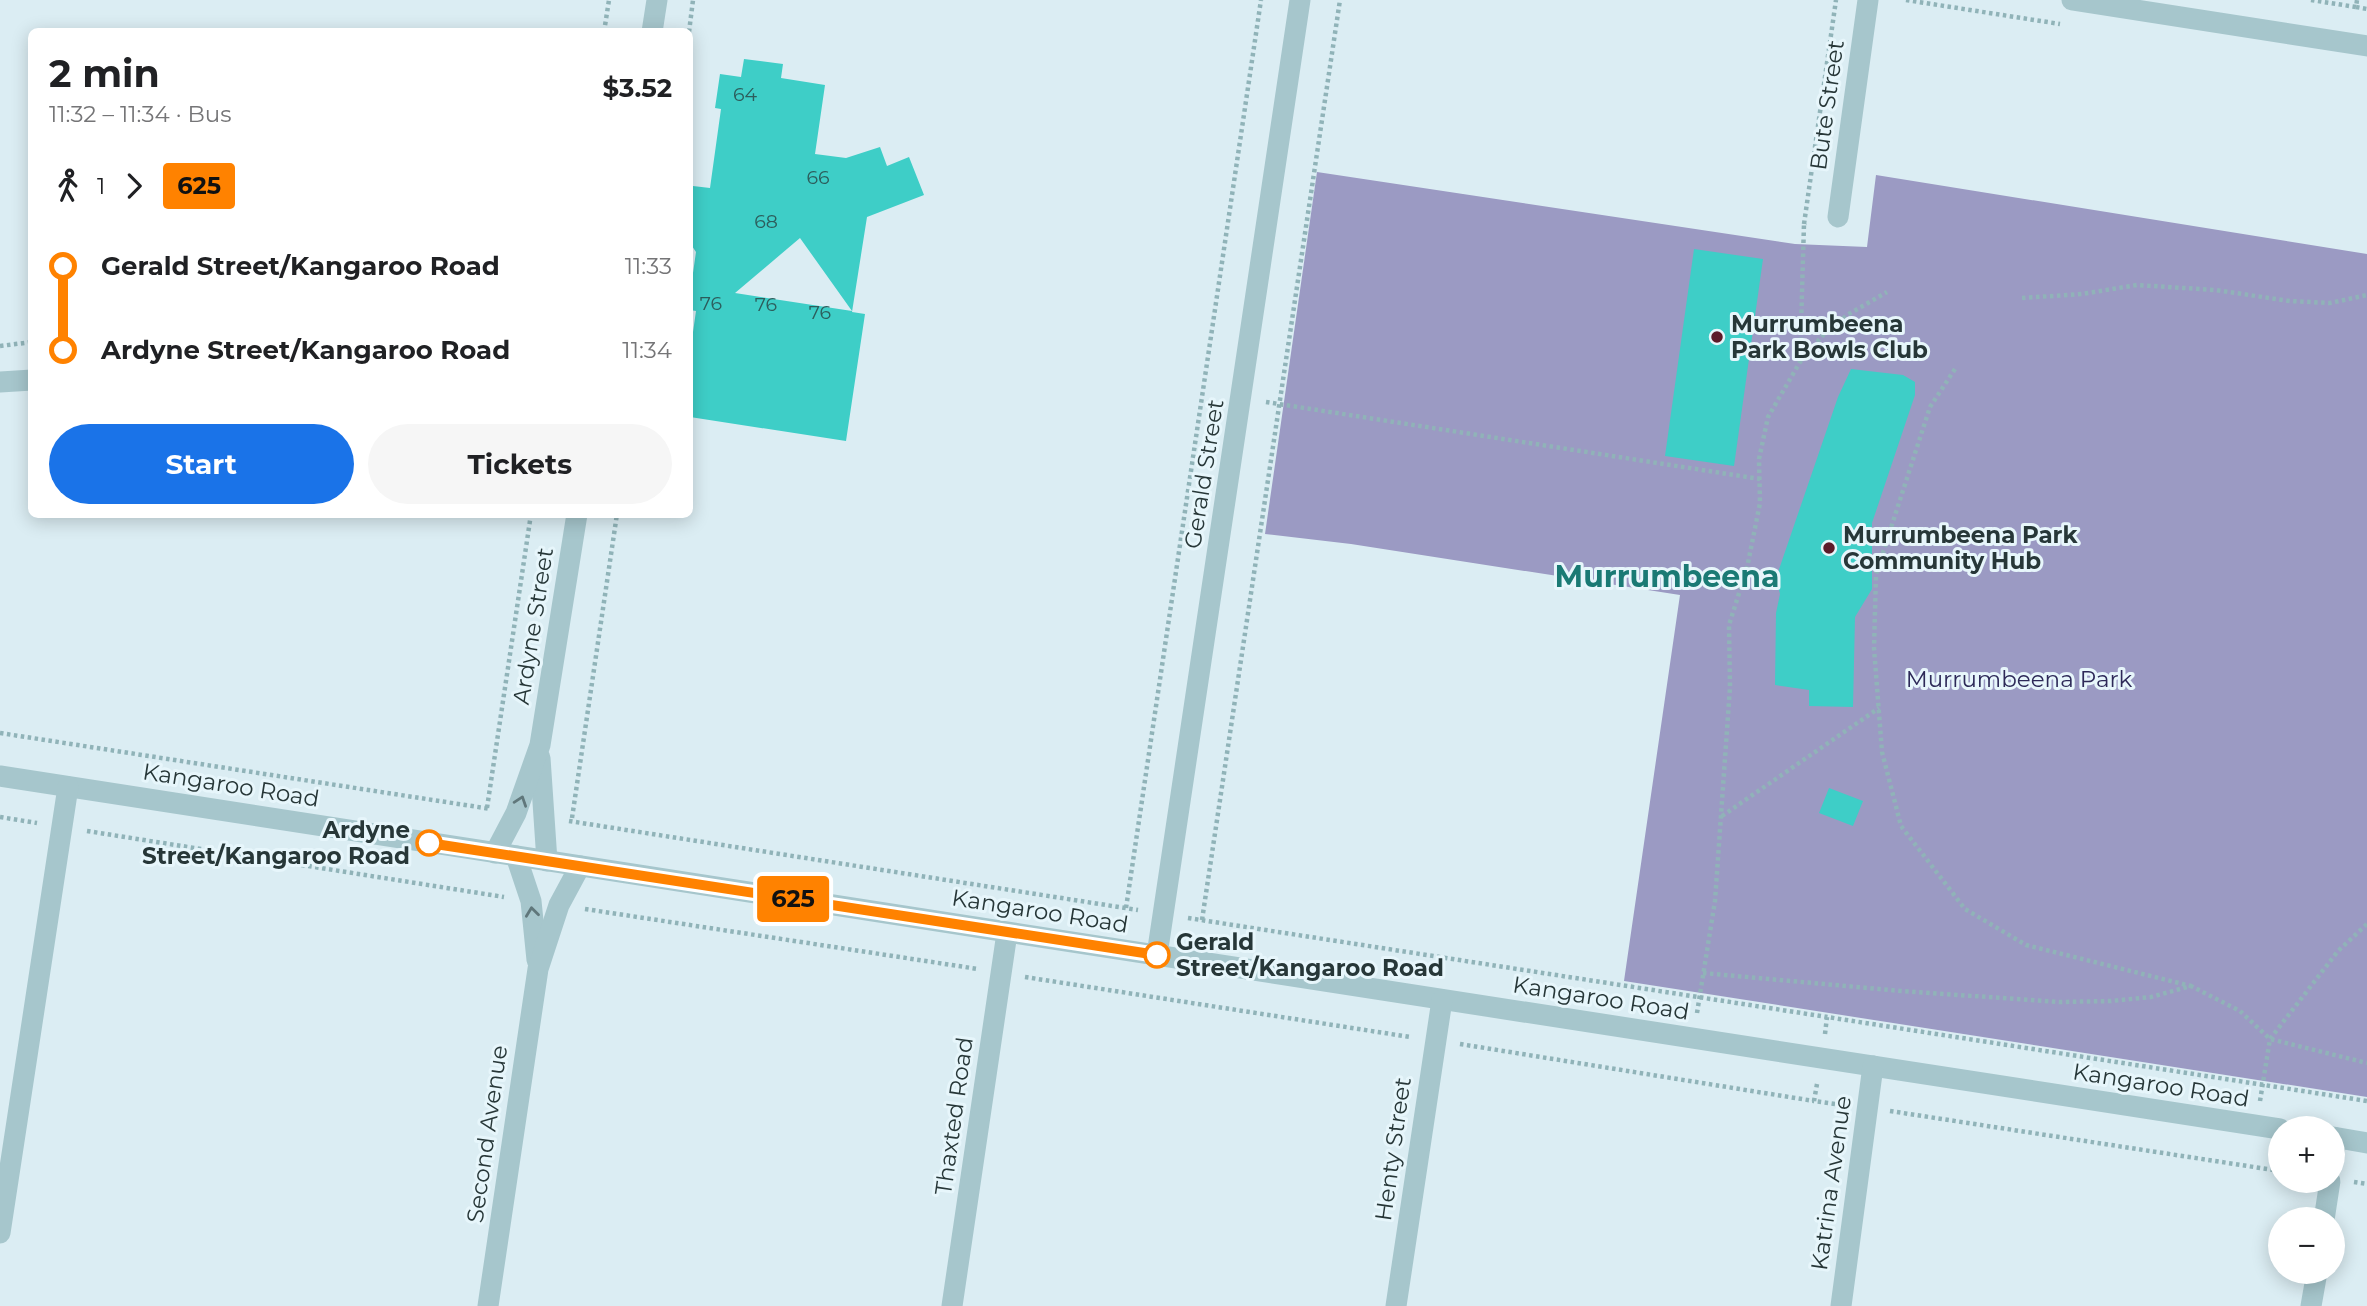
<!DOCTYPE html>
<meta charset="utf-8">
<style>
:root{--surface:#fff;--page:#f6f6f6;--text:#202124;--muted:#757577;--accent:#1a73e8}
body{margin:0;font-family:Montserrat,sans-serif;background:var(--page);color:var(--text);height:100vh;display:flex;flex-direction:column;font-size:26px;white-space:nowrap}
*{box-sizing:border-box;margin:0}
p{font-size:23px;color:var(--muted)}
.icon{flex:none;width:38px;height:38px;fill:none;stroke:currentColor;stroke-width:2;stroke-linecap:round;stroke-linejoin:round}
.map{position:relative;flex:1;overflow:hidden}
.sheet{position:absolute;left:28px;top:28px;width:665px;height:490px;display:flex;flex-direction:column;background:var(--surface);border-radius:10px;box-shadow:0 4px 18px #0003}
.sheet>*{flex:none}
.badge{padding:0 14px;border-radius:5px;font-size:24px;line-height:46px}
.controls{position:absolute;left:2268px;top:1116px;display:grid;gap:14px}
.controls a{display:grid;place-items:center;width:77px;height:77px;border-radius:50%;background:var(--surface);box-shadow:0 4px 18px #0003;font-size:35px}
.map>.badge{position:absolute;translate:-50% -50%;box-shadow:0 0 0 4px #fff}
.legs{display:flex;align-items:center;gap:10px;height:77px;padding:0 21px;font-size:23px}
.legs p{margin-inline-start:auto}
.overview{display:flex;align-items:center;justify-content:space-between;height:119px;padding:0 21px}
h1{font-size:38px;font-weight:700;line-height:52px}
.button{display:flex;gap:14px;margin-top:auto;padding:14px 21px}
.button a{flex:1;height:80px;border-radius:42px;background:var(--accent);color:#fff;font-size:28px;font-weight:700;line-height:80px;text-align:center}
.button a+a{background:var(--page);color:var(--text)}
ul{padding:0 21px;list-style:none}
li{display:flex;align-items:center;gap:24px;height:84px;font-size:26px}
li i{display:grid;place-items:center;width:10px;height:100%;margin:0 9px;background:currentColor}
li i::after{content:'';width:18px;height:18px;margin:-9px;border:5px solid;border-radius:50%;background:var(--surface)}
li p{margin-inline-start:auto}
li:first-child i{background:linear-gradient(#0000 50%,currentColor 0)}
li:last-child i{background:linear-gradient(currentColor 50%,#0000 0)}
.map>svg:first-child{display:block}
.green{fill:#9b9ac3}
.building{fill:#3ecec7;fill-rule:evenodd}
.lines{fill:none;stroke-linecap:round;stroke-linejoin:round}
.path{stroke:#90b3b8;stroke-width:4.5;stroke-dasharray:3.5 3.5;stroke-linecap:butt}
.minor{stroke:#a6c6cc;stroke-width:21}
.oneway{stroke:#60777b}
.line-1-casing{stroke:#fff;stroke-width:16}
.line-1{stroke:#ff8200;stroke-width:10}
.poi-dot{fill:#5c1a29;stroke:#e7f6fb;stroke-width:2.5}
.stop-1-dot{fill:#fff;stroke:#ff8200;stroke-width:3.5}
.labels{text-anchor:middle;stroke-width:6;stroke-linejoin:round;paint-order:stroke}
.number-label{font-size:19px;fill:#2d5d5c}
.street-label{font-size:23px;fill:#273738;stroke:#e7f6fb}
.poi-label{font-size:23px;font-weight:bold;fill:#273738;stroke:#e7f6fb;text-anchor:start}
.park-label{font-size:23px;fill:#2d2958;stroke:#e7f6fb}
.stop-label{font-size:23px;font-weight:bold;fill:#273738;stroke:#e7f6fb;text-anchor:end}
.district-label{font-size:30px;font-weight:bold;fill:#1a7a74;stroke:#e7f6fb}
</style>
<div class="map">
<svg width="2367" height="1306" viewBox="0 0 2367 1306">
<rect width="100%" height="100%" fill="#dbedf3"/>
<path class="green" d="M1317,172L1795,244L1867,247L1876,175L2367,254V1097L1624,981L1680,595L1351,544L1265,534Z"/>
<g class="building">
<path d="M744,59L783,64L781,78L825,85L815,154L846,158L880,147L887,166L909,157L924,195L867,217L852,312L865,314L846,441L690,417V353L696,311L690,310V294L696,252L690,243V210L693,186L710,188L721,109L715,108L720,74L741,77ZM800,238L852,311L735,293Z"/>
<path d="M1694,249L1763,259L1734,466L1665,456Z"/>
<path d="M1851,369L1903,375L1915,382V395L1872,523V589L1855,617L1853,707L1809,706V690L1775,685L1776,613L1780,594L1776,578L1838,397Z"/>
<path d="M1829,788L1863,801L1853,826L1819,813Z"/>
</g>
<g class="lines">
<g class="path">
<path d="M1906,0L2060,24"/>
<path d="M2311,0L2356,7L2357,0"/>
<path d="M2356,7L2367,9"/>
<path d="M604,32L609,0"/>
<path d="M689,32L693,0"/>
<path d="M1804,224L1836,0"/>
<path d="M2022,298L2082,294L2137,285L2215,290L2290,301L2330,303L2367,295"/>
<path d="M0,346L32,342"/>
<path d="M1800,362L1804,224L1806,223"/>
<path d="M1955,369L1930,407L1876,574L1874,648L1882,752L1901,826L1965,909L2026,945L2191,986"/>
<path d="M1266,402L1760,479"/>
<path d="M0,733L491,809"/>
<path d="M487,808L531,514"/>
<path d="M1722,816L1879,708"/>
<path d="M0,817L37,823"/>
<path d="M572,818L617,514"/>
<path d="M569,821L1138,910"/>
<path d="M87,831L504,897"/>
<path d="M1126,908L1261,0"/>
<path d="M585,909L978,969"/>
<path d="M1188,918L1827,1017"/>
<path d="M1202,920L1340,0"/>
<path d="M1703,973L1901,991L2060,1002L2111,1001L2151,997L2191,986L2240,1011L2270,1039L2367,1063"/>
<path d="M1025,977L1410,1037"/>
<path d="M1697,1013L1715,901L1730,687L1729,625L1747,568L1760,503L1759,459L1768,417L1800,362L1824,334L1847,315L1887,292"/>
<path d="M1825,1034L1827,1017L2367,1101"/>
<path d="M1460,1044L1814,1101"/>
<path d="M1817,1084L1814,1101L1843,1105"/>
<path d="M2260,1101L2270,1039L2338,951L2367,924"/>
<path d="M1890,1111L2280,1171"/>
<path d="M2354,1182L2367,1184"/>
</g>
<g class="minor">
<path d="M2072,0L2367,46"/>
<path d="M652,32L657,0"/>
<path d="M1838,217L1868,0"/>
<path d="M0,382L32,380"/>
<path d="M540,758L547,861"/>
<path d="M0,776L2280,1129"/>
<path d="M495,853L516,813L540,745L577,514"/>
<path d="M516,856L531,901L537,960"/>
<path d="M1157,955L1300,0"/>
<path d="M2333,1137L2367,1143"/>
<path d="M2333,1162L2336,1138"/>
<path d="M2324,1220L2330,1181"/>
<path d="M0,1233L68,787"/>
<path d="M488,1306L538,969L559,905L580,866"/>
<path d="M952,1306L1007,933"/>
<path d="M1396,1306L1442,1000"/>
<path d="M1841,1306L1873,1066"/>
<path d="M2311,1306L2317,1272"/>
</g>
</g>
<defs><path id="oneway-chevron" d="M-2-3.5L2.5 0L-2 3.5" fill="none" stroke-width="1.6" stroke-linecap="round" stroke-linejoin="round" transform="scale(1.75)"/></defs>
<g class="oneway">
<use href="#oneway-chevron" transform="translate(521 801) rotate(-71)"/>
<use href="#oneway-chevron" transform="translate(532 912) rotate(-97)"/>
</g>
<g class="lines">
<g class="line-1-casing">
<path id="line-1" d="M429,843L1157,955"/>
</g>
<use href="#line-1" class="line-1"/>
</g>
<g class="poi-dot">
<circle cx="1717" cy="337" r="7"/>
<circle cx="1829" cy="548" r="7"/>
</g>
<g class="stop-1-dot">
<circle cx="429" cy="843" r="12"/>
<circle cx="1157" cy="955" r="12"/>
</g>
<g class="labels">
<g class="number-label">
<text x="745" y="101">64</text>
<text x="818" y="184">66</text>
<text x="766" y="228">68</text>
<text x="711" y="310">76</text>
<text x="766" y="311">76</text>
<text x="820" y="319">76</text>
</g>
<g class="street-label">
<text transform="translate(1827 105) rotate(-82)" y="8">Bute Street</text>
<text transform="translate(1204 474) rotate(-81)" y="8">Gerald Street</text>
<text transform="translate(533 626) rotate(-81)" y="8">Ardyne Street</text>
<text transform="translate(231 785) rotate(9)" y="8">Kangaroo Road</text>
<text transform="translate(1040 911) rotate(9)" y="8">Kangaroo Road</text>
<text transform="translate(1601 998) rotate(9)" y="8">Kangaroo Road</text>
<text transform="translate(2161 1085) rotate(9)" y="8">Kangaroo Road</text>
<text transform="translate(954 1116) rotate(-82)" y="8">Thaxted Road</text>
<text transform="translate(487 1134) rotate(-82)" y="8">Second Avenue</text>
<text transform="translate(1393 1149) rotate(-82)" y="8">Henty Street</text>
<text transform="translate(1831 1183) rotate(-82)" y="8">Katrina Avenue</text>
</g>
<g class="poi-label">
<text x="1731" y="332">Murrumbeena<tspan x="1731" dy="26">Park Bowls Club</tspan></text>
<text x="1843" y="543">Murrumbeena Park<tspan x="1843" dy="26">Community Hub</tspan></text>
</g>
<g class="park-label">
<text x="2019" y="687">Murrumbeena Park</text>
</g>
<g class="stop-label">
<text x="410" y="838">Ardyne<tspan x="410" dy="26">Street/Kangaroo Road</tspan></text>
<text x="1176" y="950" text-anchor="start">Gerald<tspan x="1176" dy="26">Street/Kangaroo Road</tspan></text>
</g>
<g class="district-label">
<text x="1667" y="587">Murrumbeena</text>
</g>
</g>
</svg>
<div class="controls">
<a>+</a>
<a>−</a>
</div>
<b class="badge" style="left:793px;top:899px;background:#ff8200;color:#111">625</b>
<section class="sheet">
<div class="overview"><div><h1>2 min</h1><p>11:32 – 11:34 · Bus</p></div><b>$3.52</b></div>
<div class="legs"><svg class="icon" aria-label="walk" viewBox="0 0 24 24"><circle cx="13" cy="4" r="2"/><path d="M13 8l-2 6 4 7M11 14l-3 7M7 12l3-4h3l4 4"/></svg>1<svg class="icon" aria-label="forward" viewBox="0 0 24 24"><path d="M9 5l7 7-7 7"/></svg><b class="badge" style="background:#ff8200;color:#111">625</b></div>
<ul>
<li><i style="color:#ff8200"></i><b>Gerald Street/Kangaroo Road</b><p>11:33</p></li>
<li><i style="color:#ff8200"></i><b>Ardyne Street/Kangaroo Road</b><p>11:34</p></li>
</ul>
<div class="button"><a>Start</a><a>Tickets</a></div>
</section>
</div>
